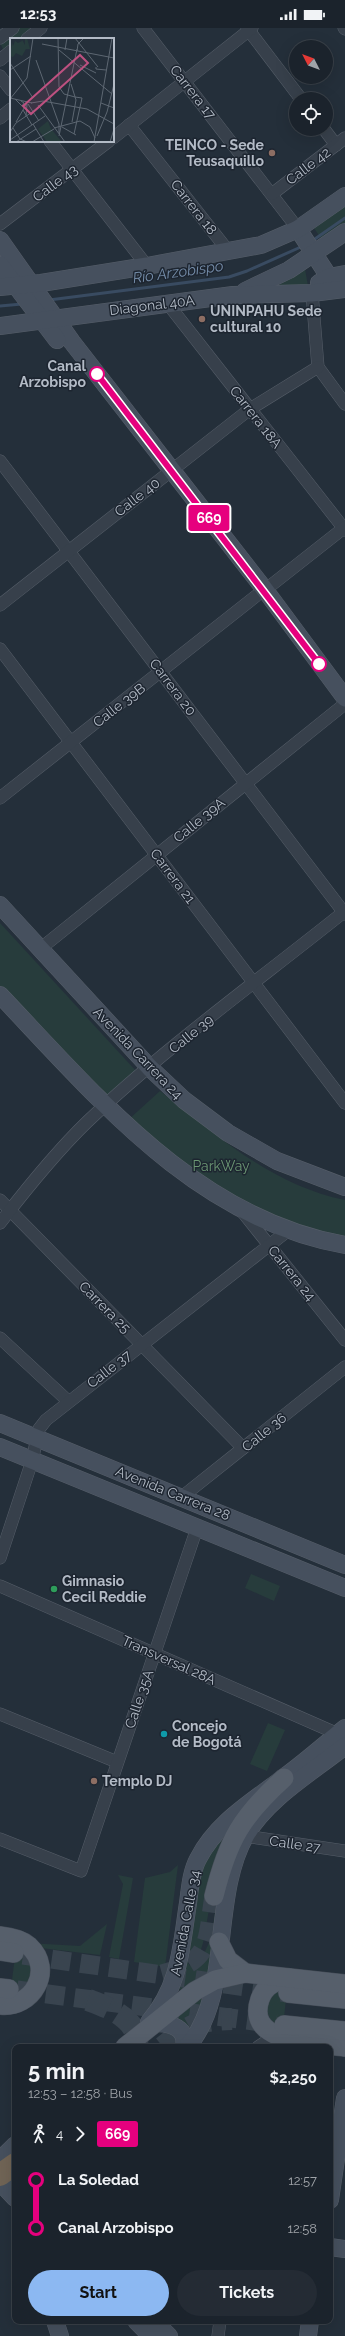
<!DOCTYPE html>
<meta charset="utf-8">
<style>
:root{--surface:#1b232c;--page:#242b34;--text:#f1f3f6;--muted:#a0a4a9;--line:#394048;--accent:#8cb8f2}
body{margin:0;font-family:Raleway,sans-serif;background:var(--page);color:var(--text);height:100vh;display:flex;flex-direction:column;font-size:15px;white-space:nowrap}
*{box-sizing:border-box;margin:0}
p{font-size:13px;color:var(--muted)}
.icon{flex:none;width:22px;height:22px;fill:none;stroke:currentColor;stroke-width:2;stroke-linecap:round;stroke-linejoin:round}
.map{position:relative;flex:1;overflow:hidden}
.details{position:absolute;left:12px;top:2016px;width:321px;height:280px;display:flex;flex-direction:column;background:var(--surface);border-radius:8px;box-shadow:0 4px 16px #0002,0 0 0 1px var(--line)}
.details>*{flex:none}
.badge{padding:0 8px;border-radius:3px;font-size:14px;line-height:26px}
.needle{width:26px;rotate:312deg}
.tools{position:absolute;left:289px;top:12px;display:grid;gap:8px}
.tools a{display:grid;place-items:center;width:44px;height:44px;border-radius:50%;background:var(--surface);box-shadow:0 4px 16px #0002,0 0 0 1px var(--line);font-size:20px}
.map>.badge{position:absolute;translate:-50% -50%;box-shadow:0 0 0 2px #fff}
.legs{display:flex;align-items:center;gap:6px;height:44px;padding:0 16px;font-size:13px}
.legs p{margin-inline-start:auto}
.summary{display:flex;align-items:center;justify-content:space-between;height:68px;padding:0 16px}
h1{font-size:22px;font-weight:700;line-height:30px}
.button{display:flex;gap:8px;margin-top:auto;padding:8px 16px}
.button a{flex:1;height:46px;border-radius:24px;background:var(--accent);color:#111;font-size:16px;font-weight:700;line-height:46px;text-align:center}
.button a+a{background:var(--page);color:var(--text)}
ul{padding:0 16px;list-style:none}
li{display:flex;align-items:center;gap:14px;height:48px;font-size:15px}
li i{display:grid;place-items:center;width:6px;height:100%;margin:0 5px;background:currentColor}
li i::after{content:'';width:10px;height:10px;margin:-5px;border:3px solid;border-radius:50%;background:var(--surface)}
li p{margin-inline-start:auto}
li:first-child i{background:linear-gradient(#0000 50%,currentColor 0)}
li:last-child i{background:linear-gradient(currentColor 50%,#0000 0)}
.status{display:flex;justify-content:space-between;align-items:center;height:28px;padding:0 20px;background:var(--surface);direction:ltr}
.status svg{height:11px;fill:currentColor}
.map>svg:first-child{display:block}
.green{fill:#273c3c}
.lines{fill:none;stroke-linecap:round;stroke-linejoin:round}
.stream{stroke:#394b61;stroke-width:3}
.primary-tunnel{stroke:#39444f;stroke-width:19;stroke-dasharray:19 10;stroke-linecap:butt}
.highway-tunnel{stroke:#39444f;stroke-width:22;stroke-dasharray:22 11;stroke-linecap:butt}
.street-casing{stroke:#565e69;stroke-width:13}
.secondary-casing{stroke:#565e69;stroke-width:18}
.primary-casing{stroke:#444c57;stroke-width:20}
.highway-casing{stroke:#434b56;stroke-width:23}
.street{stroke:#37404b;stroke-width:12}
.secondary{stroke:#46505e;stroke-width:17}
.primary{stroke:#565f6b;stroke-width:19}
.highway{stroke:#706455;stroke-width:22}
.line-1-casing{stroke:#fff;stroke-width:9}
.line-1{stroke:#e6007e;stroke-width:6}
.education-dot{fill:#8d6e63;stroke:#1d2530;stroke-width:1.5}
.stop-1-dot{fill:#fff;stroke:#e6007e;stroke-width:2}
.leisure-dot{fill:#2e9e5b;stroke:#1d2530;stroke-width:1.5}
.culture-dot{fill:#0f9aa8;stroke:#1d2530;stroke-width:1.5}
.labels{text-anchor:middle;stroke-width:3;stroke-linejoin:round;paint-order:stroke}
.street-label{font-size:14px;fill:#b3bbc6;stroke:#1d2530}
.poi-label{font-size:14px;font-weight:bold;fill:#b3bbc6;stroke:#1d2530;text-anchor:start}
.stop-label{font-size:14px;font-weight:bold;fill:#b3bbc6;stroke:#1d2530;text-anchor:end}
.park-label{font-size:14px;fill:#6b9673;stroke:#1d2530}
.water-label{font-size:15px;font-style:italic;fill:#758da9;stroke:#1d2530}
.inset-road{fill:none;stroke:#5d6772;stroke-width:1}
.view{fill:#bd5180;fill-opacity:0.15;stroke:#bd5180;stroke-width:2}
.inset-edge{fill:none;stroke:#b3bbc6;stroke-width:2}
</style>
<div class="status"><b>12:53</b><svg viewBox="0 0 49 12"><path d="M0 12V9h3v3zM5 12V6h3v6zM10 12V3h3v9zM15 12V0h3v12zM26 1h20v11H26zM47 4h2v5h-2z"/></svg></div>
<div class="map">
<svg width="345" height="2308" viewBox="0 0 345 2308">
<rect width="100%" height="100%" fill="#242f3a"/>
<g class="green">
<path d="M19,0H34L20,11H11V18L4,23L0,15Z"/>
<path d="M345,173V196L322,212L312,197Z"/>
<path d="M300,241H305L308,258L276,259Z"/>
<path d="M0,895L136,1043L104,1071L0,959Z"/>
<path d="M160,1063C216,1107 273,1158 345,1172V1213L320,1207L222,1167L127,1093Z"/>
<path d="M251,1546L280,1558L274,1573L245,1560Z"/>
<path d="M268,1695L285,1702L267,1743L250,1736Z"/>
<path d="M229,1796L212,1865L203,1915L200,1924L188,1935L190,1938C218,1925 212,1878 221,1851C227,1833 240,1814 249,1796L211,1946L192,1963L177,1961L194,1854Z"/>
<path d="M178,1837L165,1939L134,1934L145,1850L170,1844Z"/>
<path d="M118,1847L133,1850L119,1931L109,1929L123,1856Z"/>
<path d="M107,1896L100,1927L32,1919L28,1915L80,1918Z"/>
<path d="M17,1913L37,1947L9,1975Z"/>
<path d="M288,1953L282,2008L276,2004L262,1972Z"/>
<path d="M209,1956L187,2013L162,1992Z"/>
</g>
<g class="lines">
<g class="stream">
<path d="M312,213L345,190"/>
<path d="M49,272L229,249L247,243L303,218"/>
<path d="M0,278L22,276"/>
</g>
<g class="primary-tunnel">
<path d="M23,1927L288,1965"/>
<path d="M162,1946C213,1932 206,1914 214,1868"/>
<path d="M17,1962L276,1996"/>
</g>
<g class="highway-tunnel">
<path d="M88,1972C108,1979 141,1992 137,2019"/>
<path d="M163,2019C190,1997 196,1992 232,1991"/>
</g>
<g class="street-casing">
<g id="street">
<path d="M143,0L298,201"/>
<path d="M247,0L301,71"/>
<path d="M344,0L345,1"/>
<path d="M0,10L13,0"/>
<path d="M27,11L41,0"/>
<path d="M0,32L11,23"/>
<path d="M0,48L11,62"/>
<path d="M0,90L11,81"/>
<path d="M129,97L229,224"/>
<path d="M324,101L336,117"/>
<path d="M113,110L252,0"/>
<path d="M50,113L147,238"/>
<path d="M272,166L345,110"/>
<path d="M0,196L109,113"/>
<path d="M312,265L318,339L345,376"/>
<path d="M168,276L345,502"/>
<path d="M0,433L345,886"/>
<path d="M265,562L345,499"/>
<path d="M0,577L250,381L318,339"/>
<path d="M0,621L345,1075"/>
<path d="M0,770L256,568"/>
<path d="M40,921L341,679"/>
<path d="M0,1172L243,1420"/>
<path d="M241,1182L345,1312"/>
<path d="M0,1195C27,1160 55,1125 87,1094C167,1018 259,952 345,883"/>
<path d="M0,1310L68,1373"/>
<path d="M183,1468L345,1339"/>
<path d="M0,1530L32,1433L39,1401L46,1392L290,1201"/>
<path d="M0,1558L338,1706"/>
<path d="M0,1686L117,1734"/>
<path d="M245,1808L345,1823"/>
<path d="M0,1811L81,1843L197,1500"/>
<path d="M258,2019L267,2013L283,2011"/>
<path d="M218,2308L220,2293"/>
</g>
</g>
<g class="secondary-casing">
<g id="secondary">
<path d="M298,201L329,249"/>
<path d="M0,212L72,314L265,562L345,670"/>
<path d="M0,237L57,312"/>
<path d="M319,255L329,249L345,246"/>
<path d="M0,259L41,255L147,238L261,217L298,201L345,168"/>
<path d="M245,263L289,242L345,204"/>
<path d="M0,298L233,267L312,265L345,261"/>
<path d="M0,877L150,1040L184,1072L228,1105L277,1133L345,1159"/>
<path d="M0,967C98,1070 197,1191 345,1217"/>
<path d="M0,1395L345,1537"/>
<path d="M0,1419L345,1560"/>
<path d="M149,1994C180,1958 181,1920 188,1875C190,1860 191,1844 198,1831C217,1794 252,1774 283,1750C305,1734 324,1717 345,1700"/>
<path d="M155,1995C171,1995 188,2000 184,2019"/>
<path d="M187,2019C233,1968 210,1869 246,1807C268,1770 311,1745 345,1718"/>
<path d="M0,2132L15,2117"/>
<path d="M0,2154L15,2170"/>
<path d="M330,2172L345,2070"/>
<path d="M330,2219L345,2221"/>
<path d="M55,2293L60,2308"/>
<path d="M136,2293L151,2308"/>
<path d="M154,2293L169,2308"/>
<path d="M308,2308L310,2293"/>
</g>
</g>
<g class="primary-casing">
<g id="primary">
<path d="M214,1868C228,1812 241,1789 284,1750"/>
<path d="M0,1908C10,1909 21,1911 29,1918C55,1942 32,1981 0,1977"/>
<path d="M219,1914L228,1932L245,1945"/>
<path d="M0,1923L14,1925"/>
<path d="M289,1950C276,1953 265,1957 260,1971C244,2017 318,2015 345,2019"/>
<path d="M0,1960L9,1961"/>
<path d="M288,1965L345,1971"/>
<path d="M284,1997L345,2003"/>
<path d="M125,2019L195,1963L215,1952L245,1945L345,1956"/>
</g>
</g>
<g class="highway-casing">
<path id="highway" d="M0,2147L15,2136"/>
</g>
<use href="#street" class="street"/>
<use href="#secondary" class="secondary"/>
<use href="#primary" class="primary"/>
<use href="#highway" class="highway"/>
</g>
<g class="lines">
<g class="line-1-casing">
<path id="line-1" d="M97,346L319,636"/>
</g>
<use href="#line-1" class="line-1"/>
</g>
<g class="education-dot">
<circle cx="272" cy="125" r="4"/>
<circle cx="202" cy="291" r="4"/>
<circle cx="94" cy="1753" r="4"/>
</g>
<g class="stop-1-dot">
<circle cx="97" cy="346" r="7"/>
<circle cx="319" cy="636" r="7"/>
</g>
<circle class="leisure-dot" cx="54" cy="1561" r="4"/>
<circle class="culture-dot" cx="164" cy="1706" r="4"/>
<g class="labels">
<g class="street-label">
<text transform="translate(193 64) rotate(52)" y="5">Carrera 17</text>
<text transform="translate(308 138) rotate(-37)" y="5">Calle 42</text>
<text transform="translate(55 155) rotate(-37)" y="5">Calle 43</text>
<text transform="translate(194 179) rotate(52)" y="5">Carrera 18</text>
<text transform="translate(152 277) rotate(-7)" y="5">Diagonal 40A</text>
<text transform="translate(256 389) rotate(52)" y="5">Carrera 18A</text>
<text transform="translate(137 469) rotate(-38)" y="5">Calle 40</text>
<text transform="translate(173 659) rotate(53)" y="5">Carrera 20</text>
<text transform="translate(119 677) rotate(-38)" y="5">Calle 39B</text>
<text transform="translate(199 792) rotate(-39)" y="5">Calle 39A</text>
<text transform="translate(173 848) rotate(53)" y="5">Carrera 21</text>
<text transform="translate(191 1006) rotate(-39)" y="5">Calle 39</text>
<text transform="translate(138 1025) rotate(46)" y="5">Avenida Carrera 24</text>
<text transform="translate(292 1245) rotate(51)" y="5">Carrera 24</text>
<text transform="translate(105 1279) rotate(45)" y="5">Carrera 25</text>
<text transform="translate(109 1341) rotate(-38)" y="5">Calle 37</text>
<text transform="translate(264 1404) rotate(-39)" y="5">Calle 36</text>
<text transform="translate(173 1465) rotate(22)" y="5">Avenida Carrera 28</text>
<text transform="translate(169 1632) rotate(24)" y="5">Transversal 28A</text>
<text transform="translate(139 1671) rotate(-71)" y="5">Calle 35A</text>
<text transform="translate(295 1816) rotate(8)" y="5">Calle 27</text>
<text transform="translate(185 1895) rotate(-79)" y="5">Avenida Calle 34</text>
</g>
<g class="poi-label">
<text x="264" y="122" text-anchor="end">TEINCO - Sede<tspan x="264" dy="16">Teusaquillo</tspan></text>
<text x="210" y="288">UNINPAHU Sede<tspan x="210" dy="16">cultural 10</tspan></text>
<text x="62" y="1558">Gimnasio<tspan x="62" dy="16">Cecil Reddie</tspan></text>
<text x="172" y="1703">Concejo<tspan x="172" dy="16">de Bogotá</tspan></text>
<text x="102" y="1758">Templo DJ</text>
</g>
<g class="stop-label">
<text x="86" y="343">Canal<tspan x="86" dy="16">Arzobispo</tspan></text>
</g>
<g class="park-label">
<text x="221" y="1143">ParkWay</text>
</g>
<g class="water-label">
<text transform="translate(178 244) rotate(-8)" y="5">Río Arzobispo</text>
</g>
</g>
<g transform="translate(10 10)">
<rect width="104" height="104" fill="#242f3a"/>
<path d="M11,0L15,7V0H17L20,11H16L12,18L6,15L3,19L0,18L2,4L3,8L5,3L8,5L12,3ZM38,83L41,91L52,104H37L28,91Z" fill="#273c3c"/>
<path class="inset-road" d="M48,0L49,49L54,56L65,59M65,0L88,29M32,6L104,20M49,12L102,56M55,12L57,0M67,13L68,6L74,0M26,22L49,86V95M0,25L23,60M70,27L86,35M86,29V31L96,32M0,32L21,18M61,46L66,62L62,84M0,60L22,65M0,61L17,40L23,0M5,61L12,68L14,65L11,63M21,65L33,63L77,71L104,86M91,65L104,70M18,66L29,83M28,67L55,104M13,72L22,87M16,78L17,66M6,84L17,65M52,89L66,97M3,90L10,101L17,104M44,90L70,83L80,89L85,100M26,91L34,104M0,94L6,85L28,70M64,96L72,60L65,59M49,98L67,11M87,98L97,74L104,46M0,102L35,78M6,104L26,91L23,86M22,104L44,91M84,104L102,0M100,104L104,91"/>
<path class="view" d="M70,17L78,25L21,76L13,68Z"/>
<rect width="104" height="104" class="inset-edge"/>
</g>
</svg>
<div class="tools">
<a><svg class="needle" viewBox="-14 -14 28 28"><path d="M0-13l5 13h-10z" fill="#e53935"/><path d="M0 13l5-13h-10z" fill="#a0a4a9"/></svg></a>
<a><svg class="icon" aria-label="locate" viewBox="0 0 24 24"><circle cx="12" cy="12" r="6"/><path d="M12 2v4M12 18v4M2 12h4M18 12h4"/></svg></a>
</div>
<b class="badge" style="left:209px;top:490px;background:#e6007e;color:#fff">669</b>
<section class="details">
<div class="summary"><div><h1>5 min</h1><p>12:53 – 12:58 · Bus</p></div><b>$2,250</b></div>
<div class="legs"><svg class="icon" aria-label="walk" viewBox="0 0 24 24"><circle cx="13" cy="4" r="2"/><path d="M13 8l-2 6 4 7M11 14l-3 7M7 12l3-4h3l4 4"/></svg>4<svg class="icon" aria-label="forward" viewBox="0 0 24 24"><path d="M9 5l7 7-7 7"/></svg><b class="badge" style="background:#e6007e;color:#fff">669</b></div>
<ul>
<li><i style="color:#e6007e"></i><b>La Soledad</b><p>12:57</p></li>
<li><i style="color:#e6007e"></i><b>Canal Arzobispo</b><p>12:58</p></li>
</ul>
<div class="button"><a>Start</a><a>Tickets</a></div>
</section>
</div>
